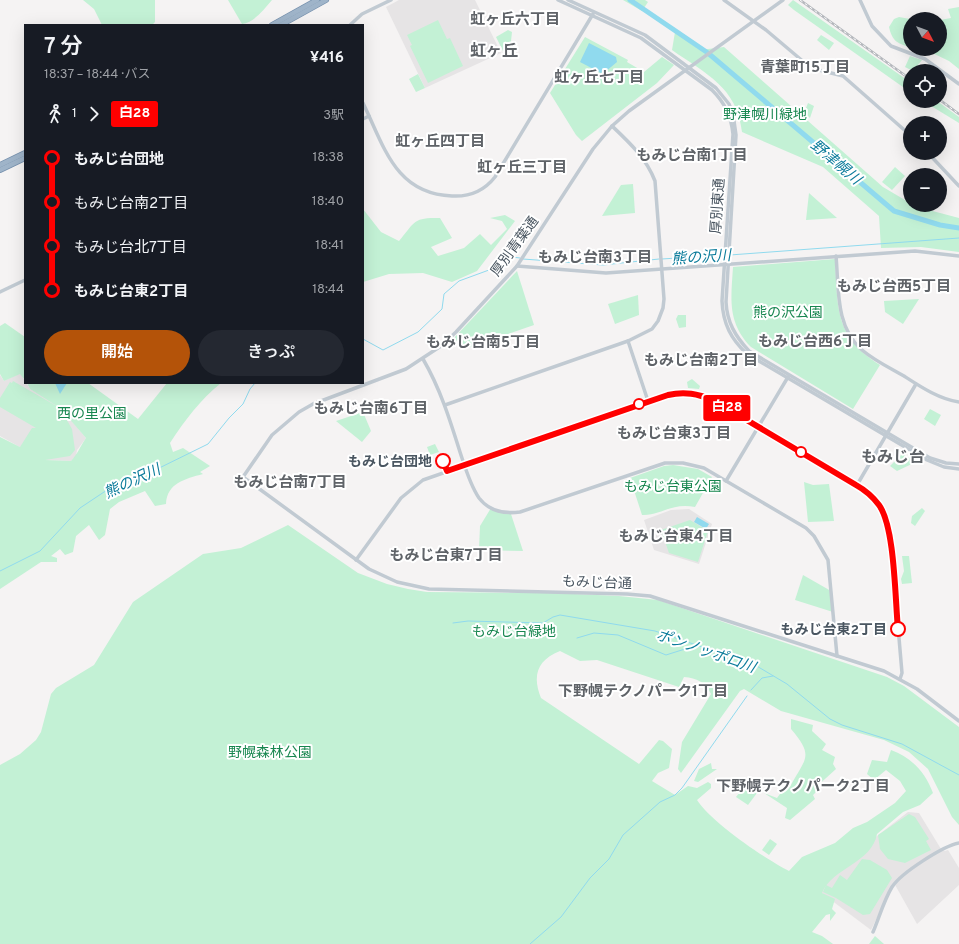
<!DOCTYPE html>
<html lang="ja">
<meta charset="utf-8">
<style>
:root{--surface:#171b24;--page:#242831;--text:#f1f3f6;--muted:#9ea1a6;--accent:#b45309}
body{margin:0;font-family:Overpass,"Noto Sans JP",sans-serif;background:var(--page);color:var(--text);height:100vh;display:flex;flex-direction:column;font-size:15px;white-space:nowrap}
*{box-sizing:border-box;margin:0}
p{font-size:13px;color:var(--muted)}
.icon{flex:none;width:22px;height:22px;fill:none;stroke:currentColor;stroke-width:2;stroke-linecap:round;stroke-linejoin:round}
.map{position:relative;flex:1;overflow:hidden}
.panel{position:absolute;left:24px;top:24px;width:340px;height:360px;display:flex;flex-direction:column;background:var(--surface);border-radius:0px;box-shadow:0 4px 16px #0002}
.panel>*{flex:none}
.badge{padding:0 8px;border-radius:3px;font-size:14px;line-height:26px}
.needle{width:26px;rotate:131deg}
.tools{position:absolute;left:903px;top:12px;display:grid;gap:8px}
.tools a{display:grid;place-items:center;width:44px;height:44px;border-radius:50%;background:var(--surface);box-shadow:0 4px 16px #0002;font-size:20px}
.map>.badge{position:absolute;translate:-50% -50%;box-shadow:0 0 0 2px #fff}
.legs{display:flex;align-items:center;gap:6px;height:44px;padding:0 20px;font-size:13px}
.legs p{margin-inline-start:auto}
.head{display:flex;align-items:center;justify-content:space-between;height:68px;padding:0 20px}
h1{font-size:22px;font-weight:600;line-height:30px}
.cta{display:flex;gap:8px;margin-top:auto;padding:8px 20px}
.cta a{flex:1;height:46px;border-radius:24px;background:var(--accent);color:#fff;font-size:16px;font-weight:600;line-height:46px;text-align:center}
.cta a+a{background:var(--page);color:var(--text)}
ul{padding:0 20px;list-style:none}
li{display:flex;align-items:center;gap:14px;height:44px;font-size:15px}
li i{display:grid;place-items:center;width:6px;height:100%;margin:0 5px;background:currentColor}
li i::after{content:'';width:10px;height:10px;margin:-5px;border:3px solid;border-radius:50%;background:var(--surface)}
li p{margin-inline-start:auto}
li:first-child i{background:linear-gradient(#0000 50%,currentColor 0)}
li:last-child i{background:linear-gradient(currentColor 50%,#0000 0)}
.map>svg:first-child{display:block}
.education{fill:#e6e4e5}
.green{fill:#c3f1d5;fill-rule:evenodd}
.water{fill:#90daee}
.lines{fill:none;stroke-linecap:round;stroke-linejoin:round}
.stream{stroke:#90daee;stroke-width:1}
.river{stroke:#90daee;stroke-width:5}
.trunk-casing{stroke:#7690ad;stroke-width:6}
.tertiary{stroke:#c1cad2;stroke-width:3.5}
.trunk{stroke:#9fb4c9;stroke-width:4.5}
.rail-casing{stroke:#b5b8bd;stroke-width:2.5}
.rail{stroke:#fff;stroke-width:1;stroke-dasharray:3;stroke-linecap:butt}
.line-1-casing{stroke:#fff;stroke-width:9}
.line-1{stroke:#f00;stroke-width:6}
.stop-1-dot{fill:#fff;stroke:#f00;stroke-width:2}
.labels{text-anchor:middle;stroke-width:4;stroke-linejoin:round;paint-order:stroke}
.park-label{font-size:14px;fill:#17864f;stroke:#fff}
.street-label{font-size:14px;fill:#4a5661;stroke:#fff}
.stop-label{font-size:14px;font-weight:bold;fill:#4a5661;stroke:#fff;text-anchor:end}
.neighbourhood-label{font-size:15px;font-weight:bold;fill:#5f6368;stroke:#fff}
.water-label{font-size:15px;font-style:italic;fill:#0c7c9b;stroke:#fff}
.quarter-label{font-size:16px;font-weight:bold;fill:#5f6368;stroke:#fff}
</style>
<div class="map">
<svg width="959" height="944" viewBox="0 0 959 944">
<rect width="100%" height="100%" fill="#f5f3f3"/>
<g class="education">
<path d="M399,0H475L501,53L425,88L386,7Z"/>
<path d="M20,373L30,389L59,406L86,438L77,450L76,456L71,461L43,460L0,436V375L4,381Z"/>
<path d="M689,509L712,524L699,564L654,550L644,520L671,510Z"/>
<path d="M908,812L919,813L941,849L945,851L948,850L959,868V885L917,924L894,883L871,930L815,888L877,836Z"/>
</g>
<g class="green">
<path d="M83,0H155V22L152,25H102L94,9Z"/>
<path d="M228,0H272C264,9 255,22 242,24Z"/>
<path d="M623,0H645L648,2L642,11Z"/>
<path d="M793,0L910,82V92L794,10L788,5Z"/>
<path d="M959,7V69L949,61L924,49H940V20L951,18L948,9Z"/>
<path d="M899,17L910,19L909,47C896,43 892,40 889,27L894,19Z"/>
<path d="M438,20L447,39L450,38L463,66L428,83L410,46L412,45L407,35Z"/>
<path d="M508,30L512,32L510,50L504,53L496,37Z"/>
<path d="M675,32L700,50L724,47L883,187L910,203V205L959,218V252L921,247L881,248L879,216L823,167L742,132C737,87 706,74 672,50Z"/>
<path d="M821,35L834,43L829,50L817,40Z"/>
<path d="M585,37L628,60L627,62L644,72L662,57L674,65L657,83L582,141L576,135L550,93Z"/>
<path d="M910,56L922,60L913,71L905,67Z"/>
<path d="M418,74L425,88L416,92L409,79Z"/>
<path d="M923,101H937L959,117V123Z"/>
<path d="M808,103L814,106L810,118L804,113Z"/>
<path d="M895,167L905,176L892,190L882,182Z"/>
<path d="M633,184L635,213L602,216L621,185Z"/>
<path d="M809,193L837,218L806,220Z"/>
<path d="M363,209L381,232L399,241C415,222 413,217 440,218L452,238L431,247L438,256L464,248L480,234L491,245L507,229L502,221L490,218L505,215L515,221L477,271L452,282L423,273L389,274L363,282Z"/>
<path d="M835,259C838,308 834,336 880,365L853,409L751,347C727,322 731,299 733,267Z"/>
<path d="M517,271L534,325L465,349L454,338Z"/>
<path d="M638,295L639,315L615,324L608,304Z"/>
<path d="M919,299L903,324L885,312L884,301Z"/>
<path d="M678,315H686V327L679,328L676,319Z"/>
<path d="M5,323L25,337V380L20,374L4,381L0,374V326Z"/>
<path d="M692,379L700,386L699,389L688,388L687,382Z"/>
<path d="M13,381L60,408L30,389L27,383H88L138,419L167,383H221C200,400 185,420 170,443L173,452L183,448L210,466L200,472L203,474C185,479 167,483 166,504L155,506L145,491L119,502L110,509L105,535L99,540L89,525L76,536L73,552L65,555L60,549L51,556L57,558V562H41L0,589V437L20,447L32,428H36L0,407V398L10,382L12,383ZM60,408L86,438C81,445 77,455 71,461L45,460L70,456L75,450L72,429Z"/>
<path d="M930,409L941,415L935,426L924,419Z"/>
<path d="M363,412L371,431L362,442L336,421Z"/>
<path d="M435,444L439,452L430,455L427,447Z"/>
<path d="M902,454L916,462L897,471L890,466Z"/>
<path d="M673,465L698,469L712,477L695,507C672,502 660,516 642,515L630,478L664,466Z"/>
<path d="M804,482L813,485L829,484L834,521L808,522Z"/>
<path d="M491,508L511,514L523,551L479,550L480,526Z"/>
<path d="M922,508L925,511L915,526L911,523L912,516Z"/>
<path d="M690,520L708,531L698,562L669,553L661,530Z"/>
<path d="M288,525L358,573L387,584L408,589L427,592L552,593L619,596L658,600L887,677L904,686L959,727V825L952,817L928,769L909,752L884,740L781,711L744,689L740,691L681,773L678,769L682,742L711,694C705,682 697,678 684,677L679,687L597,660L580,661L560,651C537,660 532,676 541,698L639,764L659,740L663,741L672,749L669,768L658,773L652,781L675,795L688,786L697,788L708,782L711,784V788L697,800C711,822 765,859 789,871L802,857L835,843L853,828L867,822L895,803L906,791L900,781L886,770L874,780L867,774L872,760L887,762L891,750C912,758 925,772 933,793L920,805L903,812L877,834C872,863 832,868 822,893L835,899L832,909L836,913L830,921V914L826,915L812,932L822,936L833,944H0V765L20,754L36,740L41,732L51,694L56,688L94,665L133,602L203,554L241,548Z"/>
<path d="M902,556H909L912,583L902,584L901,579L904,571Z"/>
<path d="M803,575L831,591L833,612L795,600Z"/>
<path d="M791,719L813,725L812,731L826,744L822,750L835,757L833,764L836,769L815,788L816,792L813,795L815,799L790,820L785,818L787,808L764,793L777,798L785,787H790C805,758 815,757 791,729Z"/>
<path d="M711,763L712,769H717L698,782L694,781L699,769Z"/>
<path d="M746,784L757,793L748,805L736,797Z"/>
<path d="M909,814L915,817L929,839L926,841L931,850L905,863L888,859L880,849L878,835Z"/>
<path d="M770,839L777,844L769,855L762,850Z"/>
<path d="M862,859L870,860L887,870L892,878L870,914L863,915L836,898L823,892L826,885L832,888L840,875L847,880Z"/>
<path d="M875,936L884,944H869Z"/>
</g>
<g class="water">
<path d="M589,43L616,57L617,62L605,72L603,71L601,73L580,62Z"/>
<path d="M55,383H67L60,394Z"/>
<path d="M697,517L709,524L706,529L694,522Z"/>
</g>
<g class="lines">
<g class="stream">
<path d="M730,255L959,238"/>
<path d="M523,259L603,265L659,259"/>
<path d="M662,259L723,255"/>
<path d="M363,339L383,350L418,332L442,309L444,294L459,281L489,270L512,257L520,258"/>
<path d="M0,571L40,551L80,508L104,492L145,475L208,444L229,418L243,404L250,389L255,383"/>
<path d="M453,623L468,621L543,623L553,617L560,615L655,631L755,665L787,684L830,719L842,725L902,744L959,775"/>
<path d="M577,638L594,633L618,635L666,655L685,649"/>
<path d="M751,690L762,678L773,676"/>
<path d="M530,944L561,917L590,878L609,859L623,835L660,802L675,795L682,788L747,696"/>
</g>
<path class="river" d="M630,0L708,53L894,211L940,225L959,228"/>
<g class="trunk-casing">
<g id="trunk">
<path d="M272,25L317,0"/>
<path d="M281,25L326,0"/>
<path d="M0,165L25,153"/>
<path d="M0,170L25,158"/>
</g>
</g>
<g class="tertiary">
<path d="M558,0L641,38L712,90C725,103 731,116 733,134L722,301C723,324 731,339 747,354L927,460L944,467L959,469"/>
<path d="M568,0L645,35L716,88L729,104L733,114L736,135L726,302C727,322 735,336 749,351L930,458L946,463L959,464"/>
<path d="M724,0L766,30L805,63L819,70L843,76L910,135"/>
<path d="M783,0L629,111L612,126L593,149L517,266L456,332L441,346L406,369L313,404L299,412L272,435L243,477L369,569L397,582L429,589L627,594L650,596L884,671L917,689L959,721"/>
<path d="M860,0L872,26L891,46L925,59L959,84"/>
<path d="M350,25L362,14L391,0"/>
<path d="M363,103C384,146 395,194 452,196C470,197 484,191 495,177L593,14"/>
<path d="M363,119L369,116"/>
<path d="M928,153L959,186"/>
<path d="M836,256C839,288 835,327 862,350C875,361 890,368 904,376C921,387 939,399 959,402"/>
<path d="M517,266L606,273L915,251L959,256"/>
<path d="M0,292L25,280"/>
<path d="M628,341L648,401"/>
<path d="M423,359C440,388 450,420 460,452C465,467 470,485 479,498C489,511 505,514 520,512L665,463H683L704,468L806,528L814,536L828,560L837,656"/>
<path d="M445,405L628,341L652,329L658,321L663,308L664,299L655,181C646,158 630,143 612,126"/>
<path d="M726,481L788,377"/>
<path d="M857,485L916,384"/>
<path d="M356,560L401,498L423,480L659,398C679,391 694,392 713,400L857,485C875,496 886,511 890,533L902,673L900,679"/>
<path d="M873,932C879,918 884,900 892,887C901,873 943,846 959,843"/>
</g>
<use href="#trunk" class="trunk"/>
<g class="rail-casing">
<g id="rail">
<path d="M800,0L910,79"/>
<path d="M940,100L959,114"/>
</g>
</g>
<use href="#rail" class="rail"/>
</g>
<g class="lines">
<g class="line-1-casing">
<path id="line-1" d="M443,461L447,471L668,395C685,391 698,394 713,400L856,485C865,490 873,497 879,505C895,527 895,599 898,629"/>
</g>
<use href="#line-1" class="line-1"/>
</g>
<g class="stop-1-dot">
<circle cx="639" cy="404" r="5"/>
<circle cx="801" cy="452" r="5"/>
<circle cx="443" cy="461" r="7"/>
<circle cx="898" cy="629" r="7"/>
</g>
<g class="labels">
<g class="park-label">
<text x="765" y="119">野津幌川緑地</text>
<text x="788" y="317">熊の沢公園</text>
<text x="92" y="418">西の里公園</text>
<text x="673" y="491">もみじ台東公園</text>
<text x="514" y="636">もみじ台緑地</text>
<text x="270" y="757">野幌森林公園</text>
</g>
<g class="street-label">
<text transform="translate(717 206) rotate(-86)" y="5">厚別東通</text>
<text transform="translate(514 246) rotate(-54)" y="5">厚別青葉通</text>
<text transform="translate(597 582) rotate(2)" y="5">もみじ台通</text>
</g>
<g class="stop-label">
<text x="432" y="466">もみじ台団地</text>
<text x="887" y="634">もみじ台東2丁目</text>
</g>
<g class="neighbourhood-label">
<text x="515" y="24">虹ヶ丘六丁目</text>
<text x="805" y="72">青葉町15丁目</text>
<text x="599" y="82">虹ヶ丘七丁目</text>
<text x="440" y="146">虹ヶ丘四丁目</text>
<text x="692" y="160">もみじ台南1丁目</text>
<text x="522" y="172">虹ヶ丘三丁目</text>
<text x="595" y="262">もみじ台南3丁目</text>
<text x="894" y="291">もみじ台西5丁目</text>
<text x="815" y="346">もみじ台西6丁目</text>
<text x="483" y="347">もみじ台南5丁目</text>
<text x="701" y="365">もみじ台南2丁目</text>
<text x="371" y="413">もみじ台南6丁目</text>
<text x="674" y="438">もみじ台東3丁目</text>
<text x="290" y="487">もみじ台南7丁目</text>
<text x="676" y="541">もみじ台東4丁目</text>
<text x="446" y="560">もみじ台東7丁目</text>
<text x="643" y="696">下野幌テクノパーク1丁目</text>
<text x="803" y="791">下野幌テクノパーク2丁目</text>
</g>
<g class="water-label">
<text transform="translate(836 162) rotate(40)" y="5">野津幌川</text>
<text transform="translate(701 257) rotate(-4)" y="5">熊の沢川</text>
<text transform="translate(132 481) rotate(-25)" y="5">熊の沢川</text>
<text transform="translate(706 651) rotate(19)" y="5">ポンノッポロ川</text>
</g>
<g class="quarter-label">
<text x="494" y="56">虹ヶ丘</text>
<text x="893" y="462">もみじ台</text>
</g>
</g>
</svg>
<div class="tools">
<a><svg class="needle" viewBox="-14 -14 28 28"><path d="M0-13l5 13h-10z" fill="#e53935"/><path d="M0 13l5-13h-10z" fill="#9ea1a6"/></svg></a>
<a><svg class="icon" aria-label="locate" viewBox="0 0 24 24"><circle cx="12" cy="12" r="6"/><path d="M12 2v4M12 18v4M2 12h4M18 12h4"/></svg></a>
<a>+</a>
<a>−</a>
</div>
<b class="badge" style="left:727px;top:408px;background:#f00;color:#fff">白28</b>
<section class="panel">
<div class="head"><div><h1>7 分</h1><p>18:37 – 18:44 · バス</p></div><b>¥416</b></div>
<div class="legs"><svg class="icon" aria-label="walk" viewBox="0 0 24 24"><circle cx="13" cy="4" r="2"/><path d="M13 8l-2 6 4 7M11 14l-3 7M7 12l3-4h3l4 4"/></svg>1<svg class="icon" aria-label="forward" viewBox="0 0 24 24"><path d="M9 5l7 7-7 7"/></svg><b class="badge" style="background:#f00;color:#fff">白28</b><p>3駅</p></div>
<ul>
<li><i style="color:#f00"></i><b>もみじ台団地</b><p>18:38</p></li>
<li><i style="color:#f00"></i><span>もみじ台南2丁目</span><p>18:40</p></li>
<li><i style="color:#f00"></i><span>もみじ台北7丁目</span><p>18:41</p></li>
<li><i style="color:#f00"></i><b>もみじ台東2丁目</b><p>18:44</p></li>
</ul>
<div class="cta"><a>開始</a><a>きっぷ</a></div>
</section>
</div>
